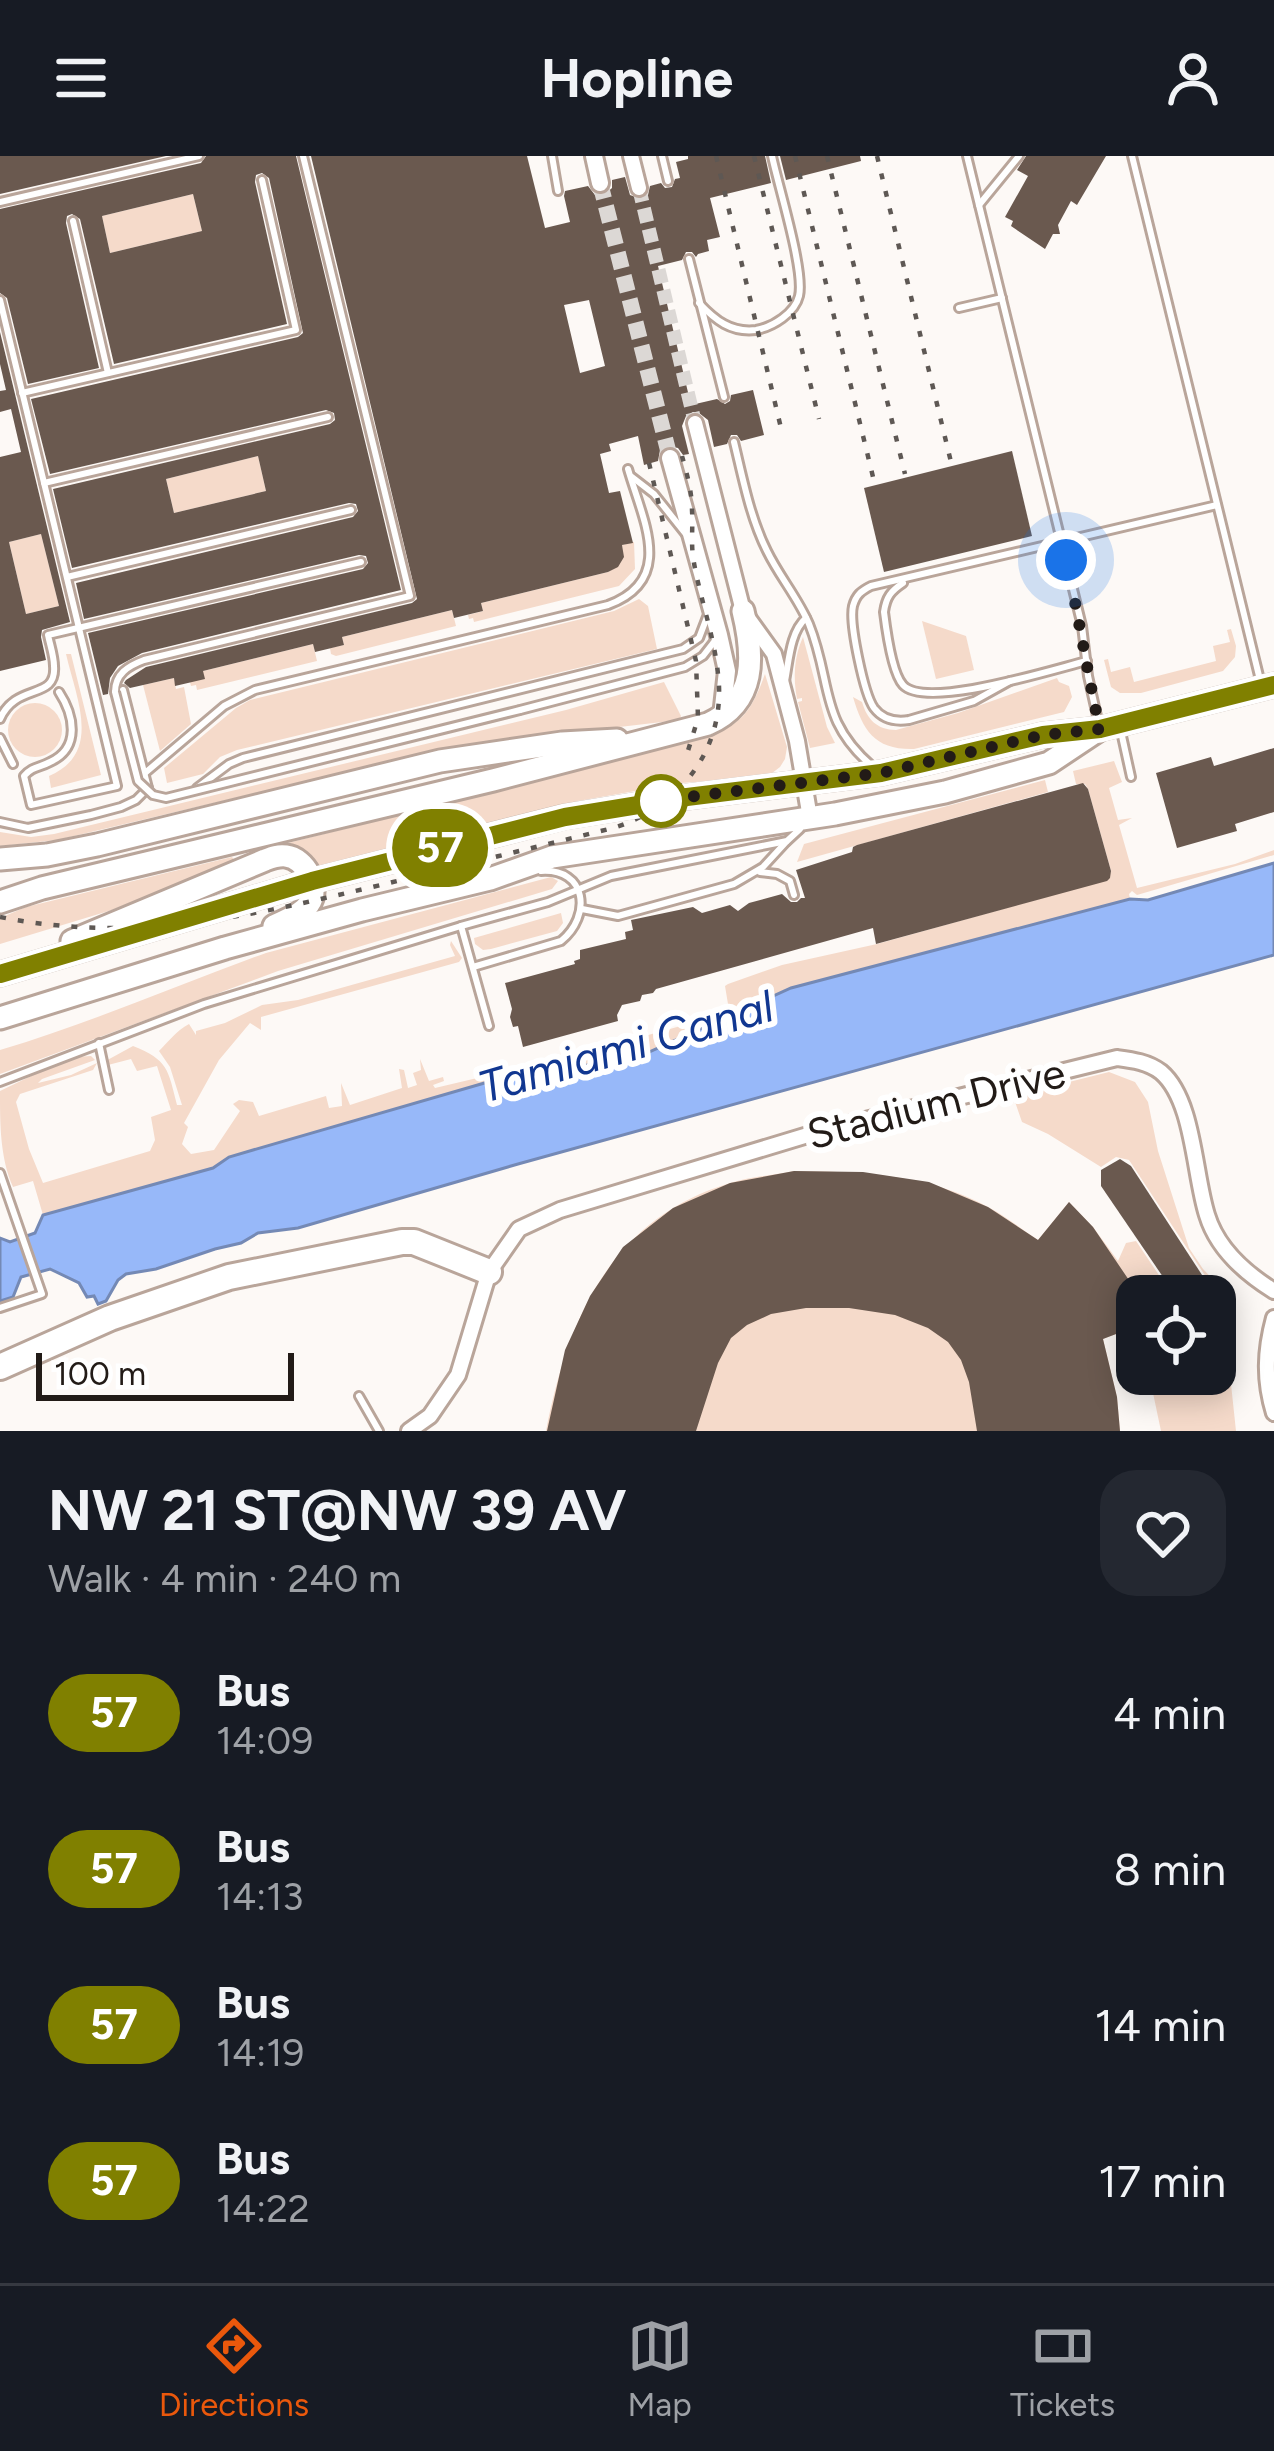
<!DOCTYPE html>
<meta charset="utf-8">
<style>
:root{--surface:#171b24;--page:#242831;--text:#f1f3f6;--muted:#9ea1a6;--line:#363941;--accent:#ea580c}
body{margin:0;font-family:Figtree,sans-serif;background:var(--page);color:var(--text);height:100vh;display:flex;flex-direction:column;font-size:45px;white-space:nowrap}
*{box-sizing:border-box;margin:0}
p{font-size:39px;color:var(--muted)}
.icon{flex:none;width:66px;height:66px;fill:none;stroke:currentColor;stroke-width:2;stroke-linecap:round;stroke-linejoin:round}
.map{position:relative;height:1275px;overflow:hidden}
.details{display:flex;flex-direction:column;background:var(--surface);flex:1}
.details>*{flex:none}
.badge{padding:0 24px;border-radius:39px;font-size:42px;line-height:78px}
.buttons{position:absolute;left:1116px;top:1119px;display:grid;gap:24px}
.buttons a{display:grid;place-items:center;width:120px;height:120px;border-radius:24px;background:var(--surface);box-shadow:0 6px 30px #0003;font-size:60px}
.scale{position:absolute;left:36px;bottom:30px;width:258px;box-sizing:border-box;padding-left:12px;border:6px solid #221b17;border-top:0;font-size:33px;line-height:42px;white-space:nowrap;color:#221b17;-webkit-text-stroke:9px #fff;paint-order:stroke}
.you{position:absolute;width:60px;height:60px;margin:-30px;border:9px solid #fff;border-radius:50%;background:#1a73e8;box-shadow:0 0 0 18px #1a73e833}
.map>.badge{position:absolute;translate:-50% -50%;box-shadow:0 0 0 6px #fff}
.round{display:grid;place-items:center;flex:none;width:126px;height:126px;border-radius:36px;background:var(--page)}
.head{display:flex;align-items:center;justify-content:space-between;height:204px;padding:0 48px}
h1{font-size:57px;font-weight:700;line-height:90px}
ul{padding:0;list-style:none}
li{display:flex;align-items:center;gap:36px;height:156px;padding:0 48px}
li div{flex:1}
li b{display:block;font-size:45px}
li em{font-style:normal}
li .badge{min-width:132px;font-weight:700;text-align:center}
header{display:flex;justify-content:space-between;align-items:center;height:156px;padding:0 48px;background:var(--surface);font-size:54px;font-weight:700}
.dock{display:flex;justify-content:space-around;align-items:center;height:168px;border-top:3px solid var(--line);background:var(--surface);font-size:33px;color:var(--muted)}
.dock a{display:grid;justify-items:center;gap:6px}
.dock .active{color:var(--accent)}
.map>svg:first-child{display:block}
.green{fill:#f5daca}
.water{fill:#97b8f9;stroke:#7489b5;stroke-width:3}
.building{fill:#6a594f;fill-rule:evenodd}
.lines{fill:none;stroke-linecap:round;stroke-linejoin:round}
.minor-tunnel{stroke:#dcd8d5;stroke-width:14;stroke-dasharray:14 7;stroke-linecap:butt}
.tertiary-tunnel{stroke:#dcd8d5;stroke-width:16;stroke-dasharray:16 8;stroke-linecap:butt}
.service-casing{stroke:#b9a59a;stroke-width:12}
.minor-casing{stroke:#b9a59a;stroke-width:20}
.tertiary-casing{stroke:#b9a59a;stroke-width:22}
.primary-casing{stroke:#b9a59a;stroke-width:27}
.trunk-casing{stroke:#b9a59a;stroke-width:27}
.motorway-casing{stroke:#b9a59a;stroke-width:30}
.service{stroke:#fff;stroke-width:6}
.minor{stroke:#fff;stroke-width:14}
.tertiary{stroke:#fff;stroke-width:16}
.primary{stroke:#fff;stroke-width:21}
.trunk{stroke:#fff;stroke-width:21}
.motorway{stroke:#fff;stroke-width:24}
.rail{stroke:#5e5854;stroke-width:4.5;stroke-dasharray:6 12;stroke-linecap:butt}
.service-bridge-casing{stroke:#b9a59a;stroke-width:12;stroke-linecap:butt}
.service-bridge{stroke:#fff;stroke-width:6}
.line-casing{stroke:#fff;stroke-width:27}
.line{stroke:#808000;stroke-width:18}
.walk{stroke:#221b17;stroke-width:12;stroke-dasharray:0 21.6}
.stop-dot{fill:#fff;stroke:#808000;stroke-width:6}
.labels{text-anchor:middle;stroke-width:12;stroke-linejoin:round;paint-order:stroke}
.street-label{font-size:42px;fill:#221b17;stroke:#fff}
.water-label{font-size:45px;font-style:italic;fill:#113791;stroke:#fff}
</style>
<header><svg class="icon" aria-label="menu" viewBox="0 0 24 24"><path d="M4 6h16M4 12h16M4 18h16"/></svg>Hopline<svg class="icon" aria-label="person" viewBox="0 0 24 24"><circle cx="12" cy="8" r="4"/><path d="M4 21q1-7 8-7t8 7"/></svg></header>
<div class="map">
<svg width="1274" height="1275" viewBox="0 0 1274 1275">
<rect width="100%" height="100%" fill="#fdf9f6"/>
<g class="green">
<path d="M193,38L202,75L110,97L102,60Z"/>
<path d="M258,300L266,335L174,357L166,323Z"/>
<path d="M41,378L59,450L26,458L9,386Z"/>
<path d="M634,386L635,413L619,430L474,466L473,462L469,463L468,459L483,455L481,447L608,416C621,409 624,404 622,389Z"/>
<path d="M639,443L648,450L657,493L237,594L220,601L203,618L167,627L164,612L236,552L250,544L614,455Z"/>
<path d="M452,454L456,470L336,500L331,498L330,492L344,489L342,481Z"/>
<path d="M922,465L966,480L974,514L936,523Z"/>
<path d="M1231,473L1236,490L1235,501L1223,515L1141,537H1120L1111,531L1104,504L1108,503L1111,516L1130,511L1134,526L1216,505L1213,490L1230,486L1227,474Z"/>
<path d="M803,481L827,571L835,587L810,592L798,546L802,545V542L797,543C793,521 794,501 803,481Z"/>
<path d="M313,488L317,505L197,534L196,529L191,530L190,526L203,515Z"/>
<path d="M66,498H71L101,619L51,632L49,620C103,597 76,542 66,498Z"/>
<path d="M765,518L787,591L785,603L780,611L767,621L681,627L578,645L316,711L268,692L686,587C735,571 747,568 765,518Z"/>
<path d="M174,522L176,533L184,531L191,568L160,595L143,529Z"/>
<path d="M1057,522L1059,526L1069,530L1072,541L1064,556L914,593C875,594 863,575 853,541L862,546C867,563 877,574 896,574L958,557Z"/>
<path d="M664,526L681,560L679,564L526,582L374,609L57,684L0,690V676L31,681L54,678L566,554Z"/>
<circle cx="35" cy="574" r="27"/>
<path d="M1114,605L1122,626L1109,632L1118,664L1132,662L1119,669L1137,732L1235,708L1274,694V699L1137,739L1132,735L1129,738L1130,743L791,832L649,896L569,913L519,918L229,1001L213,1012L43,1059L33,1025L13,1031C0,1002 0,968 0,935L56,908L75,901L91,900L95,904L42,923L38,927L71,919L97,907L93,914L20,938L16,946L29,993L43,1027L150,995L155,984L151,961L171,954L157,910L137,915L131,903L108,909L102,907L133,890C168,904 168,913 177,949H182L170,911L159,895C169,885 176,875 189,868L196,879V875L225,867L262,849L298,844L455,800L450,789L451,785L462,802L459,806L261,861V874L250,867L219,904L184,967L188,971L182,988L191,998L214,994L240,955L233,948L239,944L253,946L259,960L326,940L329,952L342,950L341,927L350,949L402,932L399,913L404,914L408,932L417,929L413,917L421,914L420,903L429,925L443,921L444,925L433,929L435,932L541,907L564,898L567,905L639,886L641,881L677,871L722,853L728,848L725,830L728,828L782,809L877,788L1107,724L1111,715L1088,633L1085,628H1076L1073,615Z"/>
<path d="M1045,624L1048,636L797,706L804,688Z"/>
<path d="M232,701L235,705L112,754L0,788V762L26,751Z"/>
<path d="M551,721L558,725L552,733L278,815L0,918V894C91,867 177,829 266,797Z"/>
<path d="M561,757L563,767L557,775L491,793L483,794L475,788L474,782Z"/>
<path d="M1109,916L1135,926L1148,946L1158,995L1189,1092L1203,1113L1233,1144L1236,1164L1228,1200L1236,1275H1161L1149,1218H1215V1140H1198L1206,1134V1121L1129,1004L1116,1001L1101,1011L1048,978L1022,966L1013,940Z"/>
<path d="M794,1015C862,1016 929,1018 990,1052C1006,1061 1022,1073 1038,1084L1069,1046L1093,1071L1118,1105L1126,1087L1136,1085L1173,1140H1137V1170L1103,1183L1117,1241L1120,1275H546C568,1162 611,1063 730,1027C750,1021 773,1019 794,1015Z"/>
</g>
<path class="water" d="M1274,707V799L518,1008L298,1072L258,1077L241,1087L215,1093L156,1113L126,1118L118,1124L106,1145L98,1148L94,1140L87,1141L79,1127L50,1113L21,1121L13,1141L0,1145V1082L10,1086L35,1077L43,1059L213,1012L229,1001L519,917L569,913L649,896L791,832L1130,743L1148,744Z"/>
<g class="building">
<path d="M0,0H166L0,38Z"/>
<path d="M206,0H296L401,434L142,497L118,510L110,522L108,538L103,539L88,477L363,413L368,407L366,400L359,399L84,463L76,427L353,361L358,355L356,348L349,347L72,412L53,333L330,268L335,264L334,257L326,254L50,318L31,243L298,181L303,177L269,22L262,17L256,19L255,26L287,168L114,208L80,63L72,58L67,60L66,67L99,212L28,228L7,142L0,137V53L201,7ZM193,38L202,75L110,97L102,60ZM258,300L266,335L174,357L166,323Z"/>
<path d="M311,0H527L545,72L570,66L564,40L565,35L588,30L595,39H604L612,32V24L625,21L630,39L641,43L648,39L650,30L661,27L665,32L672,31L675,23L680,22L676,6L688,3V0H765L771,27L710,42L720,81L707,84L709,95L698,98L696,101L692,96H686L682,104L658,110L691,249L717,243L725,248L730,245L731,239L753,234L764,279L741,285L737,279H731L727,288L714,291L708,264L699,257L693,256L686,260L682,270L689,298L683,299L678,292L668,290L660,294L658,305L644,309L638,280L609,288L611,295L600,298L609,337L620,335L633,387L622,389L624,401L618,411L608,416L481,447L483,455L454,462L452,454L342,481L344,489L315,496L313,488L203,515L205,523L175,530L174,522L130,532L124,527L126,524L146,511L412,447L417,443ZM589,144L605,210L580,217L564,149Z"/>
<path d="M780,0H860L861,5L786,24Z"/>
<path d="M1026,0H1106L1077,49L1071,45L1058,69L1060,78H1053L1045,93L1011,70L1013,65L1005,61L1028,20L1017,14Z"/>
<path d="M0,176L70,466L42,474L41,481L46,504L0,515V301L21,296L11,253L0,256V235L6,234L0,208ZM41,378L59,450L26,458L9,386Z"/>
<path d="M1012,295L1032,380L884,416L864,332Z"/>
<path d="M1274,592V656L1235,668L1237,675L1177,692L1156,617L1211,601L1214,610Z"/>
<path d="M1083,627L1088,633L1111,715L1110,722L1107,725L876,788L873,772L656,833L653,837L642,839L640,845L622,849L617,859L618,865L523,891L518,870L513,871L510,861L512,853L505,827L575,808L574,805L580,803V794L626,783L625,776L633,774L631,764L693,751L702,757L730,749L738,755L749,747L782,738L791,746H797L801,742H805L796,714L852,696L853,691L857,689Z"/>
<path d="M1120,1003L1131,1010L1204,1122V1133L1195,1140H1176L1101,1030V1014Z"/>
<path d="M794,1015L863,1016L929,1026L988,1051L1038,1084L1069,1046L1093,1071L1137,1136V1170L1103,1183L1117,1241L1120,1275H977L969,1226L961,1204L948,1186L928,1172L895,1159L849,1152H806L771,1158L747,1169L731,1182L718,1207L696,1275H547L565,1194L590,1140L623,1091L673,1052L730,1027Z"/>
</g>
<g class="lines">
<path class="minor-tunnel" d="M639,32L695,267"/>
<path class="tertiary-tunnel" d="M600,27L670,302"/>
<g class="service-casing">
<g id="service">
<path d="M552,0L558,35"/>
<path d="M662,0L668,25"/>
<path d="M967,0L1082,470L1088,520L1099,569"/>
<path d="M1132,0L1261,528"/>
<path d="M0,46L199,0"/>
<path d="M979,49L1019,0"/>
<path d="M73,65L108,217"/>
<path d="M689,103L724,241"/>
<path d="M0,144L117,630L31,649L24,620C33,610 39,612 50,606C81,592 74,559 59,536"/>
<path d="M699,147C715,164 731,177 756,174C773,171 795,157 799,140C805,115 778,29 772,0"/>
<path d="M959,152L1002,142"/>
<path d="M22,237L296,174L262,24"/>
<path d="M734,286C743,323 750,361 767,395C779,420 798,442 809,468C833,528 818,564 873,611"/>
<path d="M632,321L654,338L685,377"/>
<path d="M44,327L328,261"/>
<path d="M67,421L351,354"/>
<path d="M903,427C891,435 886,441 884,456C886,472 892,517 903,529C926,554 1054,513 1087,505"/>
<path d="M785,525C789,505 790,476 806,462"/>
<path d="M1010,525L974,545L909,564C896,566 883,564 874,552C864,538 849,467 853,450C856,439 861,435 871,430L1217,349"/>
<path d="M123,534L148,632"/>
<path d="M115,536C115,518 128,510 144,504L410,440L303,0"/>
<path d="M520,554L685,511L703,500L717,482"/>
<path d="M0,563C16,526 57,545 54,510C54,500 50,489 48,479L361,406"/>
<path d="M1120,571L1131,621"/>
<path d="M0,582L13,608"/>
<path d="M145,617L224,550L255,534L608,449C676,424 643,365 628,313"/>
<path d="M197,632L229,608L243,602L683,493L699,482L707,461"/>
<path d="M0,666L28,672L91,659L121,651L136,644L148,632"/>
<path d="M760,716L777,718L790,725L794,739"/>
<path d="M582,753L618,760L734,728L763,711L786,686"/>
<path d="M461,770L489,870"/>
<path d="M473,811L561,785C592,760 587,712 541,715"/>
<path d="M99,887L109,934"/>
<path d="M0,926L204,848L461,770L548,746L611,720L787,685L800,673"/>
<path d="M0,1017L42,1138L0,1152"/>
<path d="M359,1240L379,1275"/>
</g>
</g>
<g class="minor-casing">
<g id="minor">
<path d="M631,0L639,32"/>
<path d="M695,267L743,455L774,498L797,585L810,662"/>
<path d="M1274,1162C1265,1195 1264,1224 1274,1257"/>
<path d="M409,1275L430,1260L458,1219L489,1116L519,1073L560,1054L821,975L1117,902C1132,904 1148,906 1161,916C1194,944 1194,1019 1207,1059C1217,1092 1245,1117 1274,1135"/>
</g>
</g>
<g class="tertiary-casing">
<g id="tertiary">
<path d="M594,0L600,27"/>
<path d="M670,302L719,479L727,515L722,560"/>
</g>
</g>
<g class="primary-casing">
<g id="primary">
<path d="M72,785L265,704C273,701 278,699 286,700C305,702 321,731 309,748C302,759 286,764 274,770"/>
<path d="M0,818L312,725L564,661L687,641L881,617L1043,579L1100,573L1274,529"/>
<path d="M0,862L225,792L362,754L490,723L552,701L835,658L945,636L1049,607L1097,575"/>
</g>
</g>
<g class="trunk-casing">
<g id="trunk">
<path d="M0,703L47,699L97,689L440,605L562,587L617,584"/>
<path d="M0,746L42,732L493,624L708,568C757,546 754,500 743,455"/>
</g>
</g>
<g class="motorway-casing">
<path id="motorway" d="M0,1211L110,1162L229,1121L402,1086H414L489,1116"/>
</g>
<use href="#service" class="service"/>
<use href="#minor" class="minor"/>
<use href="#tertiary" class="tertiary"/>
<use href="#primary" class="primary"/>
<use href="#trunk" class="trunk"/>
<use href="#motorway" class="motorway"/>
<g class="rail">
<path d="M716,0L781,272"/>
<path d="M754,0L819,263"/>
<path d="M795,0L874,325"/>
<path d="M827,0L905,318"/>
<path d="M877,0L951,306"/>
<path d="M649,307L696,505L698,562L687,598"/>
<path d="M0,761C136,788 249,760 381,729C458,710 536,691 613,672C681,651 727,591 718,518C714,478 699,440 693,401C691,385 693,370 692,354C692,336 687,318 682,300"/>
</g>
<g class="service-bridge-casing">
<path id="service-bridge" d="M115,536L138,625L153,639L166,642L520,554"/>
</g>
<use href="#service-bridge" class="service-bridge"/>
</g>
<g class="lines">
<g class="line-casing">
<path id="line" d="M0,818L312,725L565,661L687,641L881,617L1043,579L1100,573L1274,529"/>
</g>
<use href="#line" class="line"/>
<path class="walk" d="M661,645H656L881,617L1043,579L1100,573C1087,517 1079,460 1066,404"/>
</g>
<circle class="stop-dot" cx="661" cy="645" r="24"/>
<g class="labels">
<g class="street-label">
<text transform="translate(936 947) rotate(-14)" y="15">Stadium Drive</text>
</g>
<g class="water-label">
<text transform="translate(626 890) rotate(-16)" y="16">Tamiami Canal</text>
</g>
</g>
</svg>
<div class="buttons">
<a><svg class="icon" aria-label="locate" viewBox="0 0 24 24"><circle cx="12" cy="12" r="6"/><path d="M12 2v4M12 18v4M2 12h4M18 12h4"/></svg></a>
</div>
<div class="scale">100 m</div>
<div class="you" style="left:1066px;top:404px"></div>
<b class="badge" style="left:440px;top:692px;background:#808000;color:#fff">57</b>
</div>
<section class="details">
<div class="head"><div><h1>NW 21 ST@NW 39 AV</h1><p>Walk · 4 min · 240 m</p></div><a class="round"><svg class="icon" aria-label="heart" viewBox="0 0 24 24"><path d="M12 20l-8-8c-3-5 5-10 8-4 3-6 11-1 8 4z"/></svg></a></div>
<ul>
<li><span class="badge" style="background:#808000;color:#fff">57</span><div><b>Bus</b><p>14:09</p></div><em>4 min</em></li>
<li><span class="badge" style="background:#808000;color:#fff">57</span><div><b>Bus</b><p>14:13</p></div><em>8 min</em></li>
<li><span class="badge" style="background:#808000;color:#fff">57</span><div><b>Bus</b><p>14:19</p></div><em>14 min</em></li>
<li><span class="badge" style="background:#808000;color:#fff">57</span><div><b>Bus</b><p>14:22</p></div><em>17 min</em></li>
</ul>
</section>
<nav class="dock">
<a class="active"><svg class="icon" aria-label="directions" viewBox="0 0 24 24"><path d="M12 3l9 9-9 9-9-9zM9 14v-3h6M13 9l2 2-2 2"/></svg>Directions</a>
<a><svg class="icon" aria-label="map" viewBox="0 0 24 24"><path d="M3 6l6-2 6 2 6-2v14l-6 2-6-2-6 2zM9 4v14M15 6v14"/></svg>Map</a>
<a><svg class="icon" aria-label="tickets" viewBox="0 0 24 24"><path d="M3 7h18v10H3zM15 7v10"/></svg>Tickets</a>
</nav>
